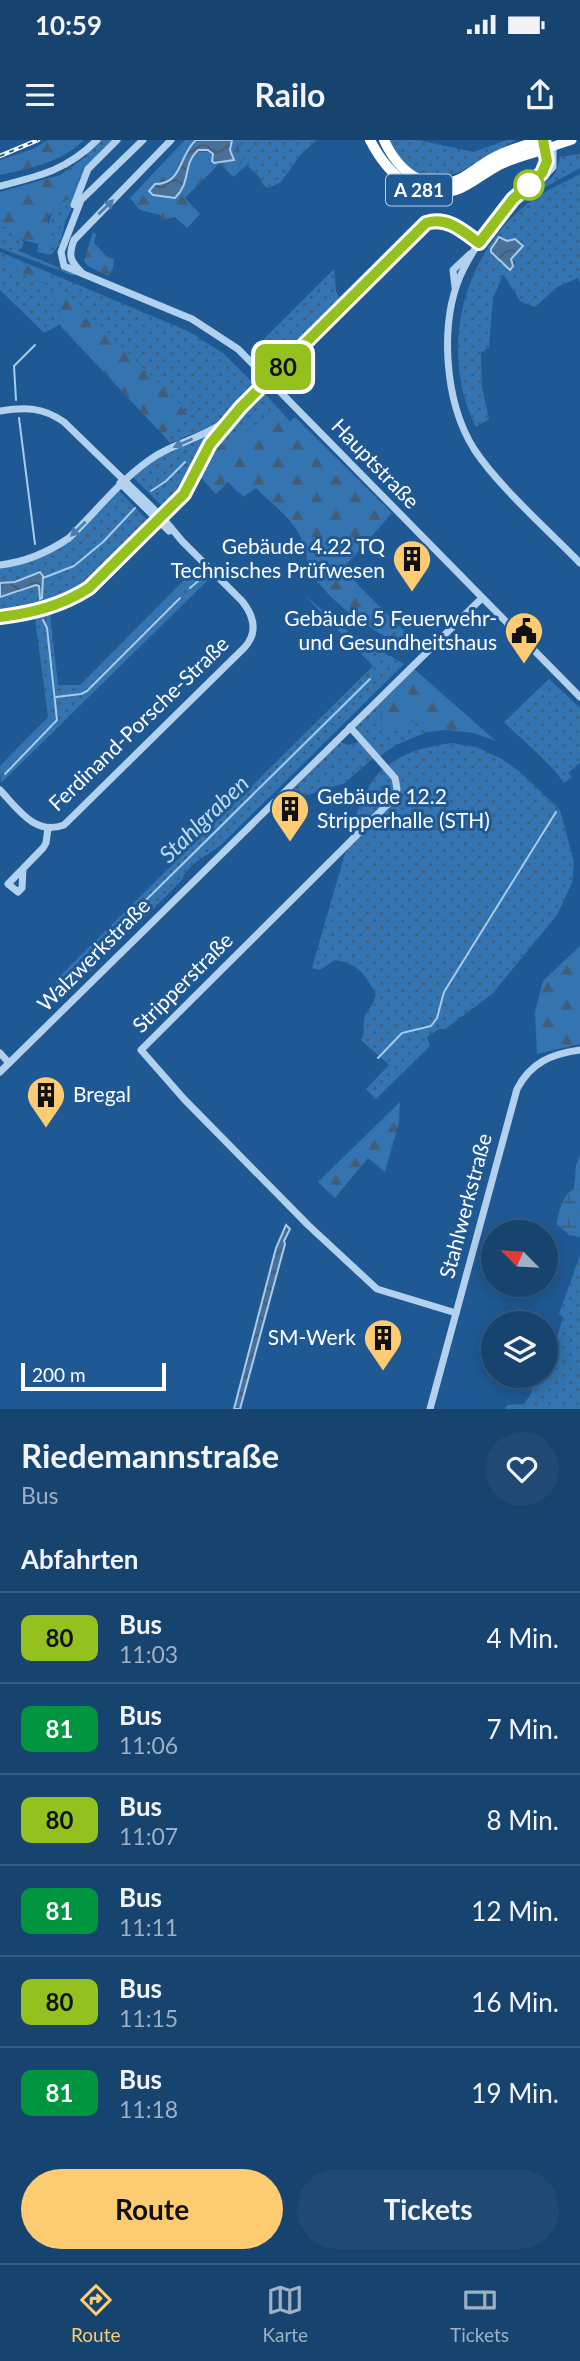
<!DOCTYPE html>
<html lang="de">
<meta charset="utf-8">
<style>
:root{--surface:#17436f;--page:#204a74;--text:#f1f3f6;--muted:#9eb0c3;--line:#365c82;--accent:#fccb72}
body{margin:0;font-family:Lato,sans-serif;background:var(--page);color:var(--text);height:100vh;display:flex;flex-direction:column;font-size:26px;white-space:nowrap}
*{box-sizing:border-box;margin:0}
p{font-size:23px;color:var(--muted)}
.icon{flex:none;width:38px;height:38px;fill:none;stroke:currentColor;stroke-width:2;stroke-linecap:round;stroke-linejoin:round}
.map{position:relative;height:1269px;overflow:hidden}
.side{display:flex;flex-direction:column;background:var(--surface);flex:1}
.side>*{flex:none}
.badge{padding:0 14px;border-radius:10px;font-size:24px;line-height:46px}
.needle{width:46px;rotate:294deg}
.tools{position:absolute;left:481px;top:1080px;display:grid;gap:14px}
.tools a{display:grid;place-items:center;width:77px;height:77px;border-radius:50%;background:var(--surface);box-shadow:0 4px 18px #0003,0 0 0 2px var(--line);font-size:35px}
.scale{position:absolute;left:21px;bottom:18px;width:145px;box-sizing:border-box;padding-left:7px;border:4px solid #fff;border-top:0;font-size:19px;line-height:24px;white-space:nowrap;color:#fff;-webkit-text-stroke:5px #1f5994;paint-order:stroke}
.map>.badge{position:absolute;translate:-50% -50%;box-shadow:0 0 0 4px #fff}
h2{padding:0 21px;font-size:26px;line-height:63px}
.round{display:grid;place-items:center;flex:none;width:74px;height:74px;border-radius:37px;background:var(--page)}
.summary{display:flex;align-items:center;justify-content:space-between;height:119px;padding:0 21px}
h1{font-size:33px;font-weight:700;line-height:52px}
.action{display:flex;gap:14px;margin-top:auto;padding:14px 21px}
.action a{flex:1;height:80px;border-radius:42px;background:var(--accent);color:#111;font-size:28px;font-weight:700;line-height:80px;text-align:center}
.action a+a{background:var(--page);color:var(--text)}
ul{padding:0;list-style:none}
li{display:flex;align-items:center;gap:21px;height:91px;padding:0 21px;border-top:2px solid var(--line)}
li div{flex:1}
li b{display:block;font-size:26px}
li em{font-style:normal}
li .badge{min-width:77px;font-weight:700;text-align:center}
.status{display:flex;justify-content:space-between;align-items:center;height:49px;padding:0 35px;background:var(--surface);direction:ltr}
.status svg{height:19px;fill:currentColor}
header{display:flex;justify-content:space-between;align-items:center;height:91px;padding:0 21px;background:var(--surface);font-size:32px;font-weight:700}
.menu{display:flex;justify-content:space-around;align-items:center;height:98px;border-top:2px solid var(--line);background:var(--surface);font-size:19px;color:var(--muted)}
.menu a{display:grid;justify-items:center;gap:4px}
.menu .current{color:var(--accent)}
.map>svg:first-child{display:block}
.grass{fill:url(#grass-dots)}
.forest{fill:url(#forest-firs)}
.wetland{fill:url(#wetland-marsh)}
.water{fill:url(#water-waves);stroke:#a5ccef;stroke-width:2}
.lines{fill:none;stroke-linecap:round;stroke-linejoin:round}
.stream{stroke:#a5ccef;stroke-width:2}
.minor{stroke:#b2d1ee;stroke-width:7}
.major{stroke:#f9fcff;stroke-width:9}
.highway{stroke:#fff;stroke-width:10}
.rail-casing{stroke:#fff;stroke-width:4.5}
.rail{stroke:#1f5994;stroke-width:2;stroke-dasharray:5;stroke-linecap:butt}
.minor-bridge{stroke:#b2d1ee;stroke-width:7}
.oneway{fill:#4b7daf}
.line-casing{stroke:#fff;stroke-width:16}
.line{stroke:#95c11f;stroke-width:10}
.stop-dot{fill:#fff;stroke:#95c11f;stroke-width:3.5}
.labels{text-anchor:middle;stroke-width:6;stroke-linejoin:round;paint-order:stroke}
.shield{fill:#1f5994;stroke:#bccddf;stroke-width:2}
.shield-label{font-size:19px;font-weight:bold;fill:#fff}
.street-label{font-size:21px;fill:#fff;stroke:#1f5994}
.poi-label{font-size:21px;fill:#fff;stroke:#1f5994;text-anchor:end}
.water-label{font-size:23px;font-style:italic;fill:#bedaf5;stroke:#1f5994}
</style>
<div class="status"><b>10:59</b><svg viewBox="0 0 49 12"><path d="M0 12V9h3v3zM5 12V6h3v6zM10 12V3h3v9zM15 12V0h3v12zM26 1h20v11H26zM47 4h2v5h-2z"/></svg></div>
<header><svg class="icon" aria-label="menu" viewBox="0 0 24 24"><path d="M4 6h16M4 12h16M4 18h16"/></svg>Railo<svg class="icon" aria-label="share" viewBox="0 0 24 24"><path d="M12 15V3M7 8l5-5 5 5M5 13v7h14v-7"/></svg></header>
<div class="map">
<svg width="580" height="1269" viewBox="0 0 580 1269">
<defs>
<pattern id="grass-dots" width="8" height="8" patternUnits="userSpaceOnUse" patternTransform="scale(1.75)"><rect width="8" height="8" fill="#3374b1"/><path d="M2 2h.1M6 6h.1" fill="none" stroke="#415e79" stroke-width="1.8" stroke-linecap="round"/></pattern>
<pattern id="forest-firs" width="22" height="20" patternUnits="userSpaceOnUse" patternTransform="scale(1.75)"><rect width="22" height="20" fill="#3374b1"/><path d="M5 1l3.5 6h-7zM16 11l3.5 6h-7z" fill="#415e79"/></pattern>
<pattern id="wetland-marsh" width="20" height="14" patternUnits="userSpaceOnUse" patternTransform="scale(1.75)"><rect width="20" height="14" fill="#3374b1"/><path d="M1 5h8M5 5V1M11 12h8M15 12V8" fill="none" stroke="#415e79"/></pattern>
<pattern id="water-waves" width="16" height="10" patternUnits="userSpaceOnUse" patternTransform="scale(1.75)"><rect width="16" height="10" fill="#487099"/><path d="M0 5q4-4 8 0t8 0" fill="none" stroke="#4a5a6b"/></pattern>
</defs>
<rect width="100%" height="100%" fill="#1f5994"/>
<g class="grass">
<path d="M100,0H114L92,22L65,83L60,104L51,115L37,112L38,109L44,110C48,92 47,63 70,59L84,26L90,20L86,14Z"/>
<path d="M238,0H317L301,14L281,42L269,48L264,46L260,38L247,25L241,30L238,28L245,16L239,12Z"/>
<path d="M389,0H417L474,12L507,0H516L460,32L440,38L418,35L399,19Z"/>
<path d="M580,14V28L542,49L512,69L552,37L556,32L560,17Z"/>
<path d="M580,34V143L578,138L557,147L535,167L521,162L503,134L493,159L489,207L481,213L482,248L489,279L476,287C438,211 462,116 528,63C544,51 563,43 580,34Z"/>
<path d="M0,86L16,89L20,99L24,102L22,108L17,110L19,111L75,134L74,136L0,108Z"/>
<path d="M0,112L190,192L224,214L255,245L222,279L202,290L170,303L162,294L186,274L51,137L34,140L49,144L68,194L59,185L44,193L0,150Z"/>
<path d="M334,129L336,151L341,160L332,166L269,233L250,213Z"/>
<path d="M264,253L277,267L234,302L214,309L227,291Z"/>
<path d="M210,293L213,296L201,313L184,347L165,369L133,337L157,317Z"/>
<path d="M119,351L150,383C97,436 77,461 0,473V457L36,445H39L40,458L43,452L40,432L15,442L0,443V427L19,424L74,396Z"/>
<path d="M199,425L211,437L1,643L0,626L48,577L35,478L50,473L58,545H80Z"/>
<path d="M304,455L349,492L404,524L224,702C208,717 192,719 181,741L95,827L81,839L76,840L74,844L53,851L58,845L55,841L373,526Z"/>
<path d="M549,539L580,568V623L568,633L572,637L564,643C548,620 524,602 504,582Z"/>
<path d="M381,560L382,597L407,584L423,578L427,592L396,605L380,616L359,593L357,586Z"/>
<path d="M340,602L348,605L359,602L373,618L345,643L298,658L291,652Z"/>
<path d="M451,603L476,607L502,619L519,631L560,670L574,722L572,743L557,775L492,854L445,889H439L427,897L430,906L376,959L366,949L389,925L361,900C366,892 362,885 365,876C369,868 374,864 376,854C364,834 360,824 335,820L320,830L312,828C322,793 332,758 342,724C351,695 358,656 378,634C398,613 424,607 451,603Z"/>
<path d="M580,1115V1269H505L507,1265L524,1264L532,1252L534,1239L546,1236L563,1177L559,1174Z"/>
</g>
<g class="forest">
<path d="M48,0H84C60,23 31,28 0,35V20L33,9Z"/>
<path d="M185,0H196C181,14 182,40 161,44L153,55L175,58L187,36V23L198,10H208L221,23L234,19L230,10L232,0H238L239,12L245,15L238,27L241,30L234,37L219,24L185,58L200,74L187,88L175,77L163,80L160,75L140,70L130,58Z"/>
<path d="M87,16L90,20L84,26L70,59L63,60L48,77V89L53,97L44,110L38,109V104L20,99L16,89L0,86V52L60,35Z"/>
<path d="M93,92L96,94L94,103L107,117L114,119L113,128L108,136L88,126L84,121Z"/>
<path d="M11,118L51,137L176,260L187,274L162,294L68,194L49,144L34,140L6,123Z"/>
<path d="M277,267L290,281L295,277L392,373L345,426L359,446L420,507L415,512C376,493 339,471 313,436C306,426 307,411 302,400C294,380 271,363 256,348L243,357L228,342L216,354L201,338L214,309L234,302Z"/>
<path d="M413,528L496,601L474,593L446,590L427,592L422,579L407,584L382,598L381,560Z"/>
<path d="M580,806V904L537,914L535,872L543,841Z"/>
<path d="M400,962L399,982L385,1032L368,1018L335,1058L318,1042Z"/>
</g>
<path class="wetland" d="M580,1015V1097L569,1095L557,1084C558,1072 563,1054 574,1049L576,1025Z"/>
<g class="water">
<path d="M196,0H232L230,10L234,20L214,23L212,21L213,14L208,10H198C182,25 192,41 175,58L153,55L149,51L155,44C183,44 178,16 196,0Z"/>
<path d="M499,97L507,101L515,99L523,106L511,119L513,126L510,130L491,112V109Z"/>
<path d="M40,432L43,436L42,458L40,459L39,446L36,445L0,457V443L15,442Z"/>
<path d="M286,1085L290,1089L284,1101L285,1104L240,1269H234L276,1108Z"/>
</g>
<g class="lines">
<g class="stream">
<path d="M16,260L14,226L35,205"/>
<path d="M19,278L35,404"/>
<path d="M151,351L166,341L185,322"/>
<path d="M43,438L74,426L103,402L135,368"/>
<path d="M190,448L198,441"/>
<path d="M56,557L81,554L87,551L180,458"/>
<path d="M5,634L57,580L47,488L43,480"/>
<path d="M60,841L68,837L370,539"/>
<path d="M378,918L402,893L431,886L437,878L444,852L556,672"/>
</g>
<g class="minor">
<path d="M143,0L81,60L61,112L64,126L192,179L238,209L580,557"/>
<path d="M545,9C551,38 530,41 514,59C494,79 477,103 464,128C438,179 444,261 474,309C499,347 547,389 580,423"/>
<path d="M537,44L553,27V6"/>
<path d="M0,46C40,36 67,30 97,0"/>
<path d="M74,65L88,29L117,0"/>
<path d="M82,133C70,121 68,116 74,100L171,0"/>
<path d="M455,147L453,130L470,114"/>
<path d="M275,235L426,83C447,76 463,91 479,103"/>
<path d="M239,269L259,250"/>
<path d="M0,271C25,267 43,267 64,282L162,377L182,401L242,461C254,476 258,492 245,507L64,685C35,696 18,669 0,650"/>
<path d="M120,343L169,391"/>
<path d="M0,425C26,422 47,413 69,398C97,371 123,336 157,315C178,302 205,297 225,281"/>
<path d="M0,477C32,473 61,466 89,448L183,354L210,304L241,267"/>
<path d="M350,587L395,638L397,649L395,657L141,910L184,959L308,1085L377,1149L456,1173"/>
<path d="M23,729L22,748L18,752L8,744L43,708L46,703L48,688"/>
<path d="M0,913L9,923"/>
<path d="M0,932L482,458"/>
<path d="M430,1269L517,949C531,922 552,914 580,910"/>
</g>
<path class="major" d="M543,2L545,9L572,0"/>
<g class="highway">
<path d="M370,0C388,35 419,65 461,48C474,42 486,32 499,25C513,18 530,14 545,9"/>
<path d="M384,0C398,31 427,56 462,38C474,31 483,23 495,17C510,9 526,5 542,0"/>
</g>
<g class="rail-casing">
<path id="rail" d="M0,16L38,0"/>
</g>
<use href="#rail" class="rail"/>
<path class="minor-bridge" d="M259,250L275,235"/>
</g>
<defs><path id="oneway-solid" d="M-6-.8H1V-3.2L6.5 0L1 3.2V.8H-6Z" transform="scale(1.75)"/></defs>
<g class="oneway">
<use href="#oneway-solid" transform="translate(106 67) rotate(-44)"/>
<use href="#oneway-solid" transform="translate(183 303) rotate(156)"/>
<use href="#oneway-solid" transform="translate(78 389) rotate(136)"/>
</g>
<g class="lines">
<g class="line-casing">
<path id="line" d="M0,477C32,473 61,466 89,448L184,354L210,304L241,267L426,83C447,76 463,91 479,103L513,59L542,33L547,21L543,0"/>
</g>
<use href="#line" class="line"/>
</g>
<defs>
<g id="building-pin" transform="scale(2.0125)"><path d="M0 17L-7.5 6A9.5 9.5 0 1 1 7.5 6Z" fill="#fccb72" stroke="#1f5994"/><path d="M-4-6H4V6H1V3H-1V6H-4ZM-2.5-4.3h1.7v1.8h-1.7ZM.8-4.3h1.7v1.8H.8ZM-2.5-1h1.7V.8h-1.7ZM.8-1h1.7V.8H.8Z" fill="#111"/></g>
<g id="civic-pin" transform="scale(2.0125)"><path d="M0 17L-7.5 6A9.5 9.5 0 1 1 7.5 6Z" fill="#fccb72" stroke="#1f5994"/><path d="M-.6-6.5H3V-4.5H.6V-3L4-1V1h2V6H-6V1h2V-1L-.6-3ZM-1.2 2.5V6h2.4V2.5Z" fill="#111"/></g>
</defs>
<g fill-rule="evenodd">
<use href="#building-pin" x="412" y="419"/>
<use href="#civic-pin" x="524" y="491"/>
<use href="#building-pin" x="290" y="669"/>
<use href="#building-pin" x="46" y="955"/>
<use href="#building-pin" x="383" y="1198"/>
</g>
<circle class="stop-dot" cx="529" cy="45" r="14"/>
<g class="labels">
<rect class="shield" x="386" y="34.5" width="66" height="31" rx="5"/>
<g class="shield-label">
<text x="419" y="57">A 281</text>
</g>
<g class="street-label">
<text transform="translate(375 324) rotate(46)" y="7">Hauptstraße</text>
<text transform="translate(139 584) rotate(-44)" y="7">Ferdinand-Porsche-Straße</text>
<text transform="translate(94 815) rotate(-45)" y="7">Walzwerkstraße</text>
<text transform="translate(183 843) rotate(-45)" y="7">Stripperstraße</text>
<text transform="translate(466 1066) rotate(-75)" y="7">Stahlwerkstraße</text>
</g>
<g class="poi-label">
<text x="385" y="414">Gebäude 4.22 TQ<tspan x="385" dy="24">Technisches Prüfwesen</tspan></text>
<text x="497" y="486">Gebäude 5 Feuerwehr-<tspan x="497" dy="24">und Gesundheitshaus</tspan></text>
<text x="317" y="664" text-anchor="start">Gebäude 12.2<tspan x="317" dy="24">Stripperhalle (STH)</tspan></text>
<text x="73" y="962" text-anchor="start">Bregal</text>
<text x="356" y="1205">SM-Werk</text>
</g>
<g class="water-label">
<text transform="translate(204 679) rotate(-44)" y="8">Stahlgraben</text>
</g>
</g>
</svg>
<div class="tools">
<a><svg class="needle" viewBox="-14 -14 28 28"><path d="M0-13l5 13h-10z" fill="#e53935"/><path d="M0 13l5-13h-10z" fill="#9eb0c3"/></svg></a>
<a><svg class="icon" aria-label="layers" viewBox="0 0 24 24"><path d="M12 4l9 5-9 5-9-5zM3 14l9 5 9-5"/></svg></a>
</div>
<div class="scale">200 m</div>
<b class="badge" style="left:283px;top:227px;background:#95c11f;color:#111">80</b>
</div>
<section class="side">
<div class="summary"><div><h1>Riedemannstraße</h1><p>Bus</p></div><a class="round"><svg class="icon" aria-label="heart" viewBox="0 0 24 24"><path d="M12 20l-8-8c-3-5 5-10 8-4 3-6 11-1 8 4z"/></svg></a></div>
<h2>Abfahrten</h2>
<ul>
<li><span class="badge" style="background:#95c11f;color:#111">80</span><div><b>Bus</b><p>11:03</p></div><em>4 Min.</em></li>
<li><span class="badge" style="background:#009640;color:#fff">81</span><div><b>Bus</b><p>11:06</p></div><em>7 Min.</em></li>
<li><span class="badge" style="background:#95c11f;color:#111">80</span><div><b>Bus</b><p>11:07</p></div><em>8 Min.</em></li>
<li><span class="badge" style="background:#009640;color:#fff">81</span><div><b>Bus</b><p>11:11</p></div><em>12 Min.</em></li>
<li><span class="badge" style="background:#95c11f;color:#111">80</span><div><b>Bus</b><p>11:15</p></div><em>16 Min.</em></li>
<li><span class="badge" style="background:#009640;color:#fff">81</span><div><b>Bus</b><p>11:18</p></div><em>19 Min.</em></li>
</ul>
<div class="action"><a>Route</a><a>Tickets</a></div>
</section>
<nav class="menu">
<a class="current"><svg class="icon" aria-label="directions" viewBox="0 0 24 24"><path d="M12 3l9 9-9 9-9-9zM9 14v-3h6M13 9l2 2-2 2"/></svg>Route</a>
<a><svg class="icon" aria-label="map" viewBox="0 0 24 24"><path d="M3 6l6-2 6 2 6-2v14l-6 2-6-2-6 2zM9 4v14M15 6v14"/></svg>Karte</a>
<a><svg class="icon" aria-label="tickets" viewBox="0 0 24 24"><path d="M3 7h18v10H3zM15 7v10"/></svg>Tickets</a>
</nav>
